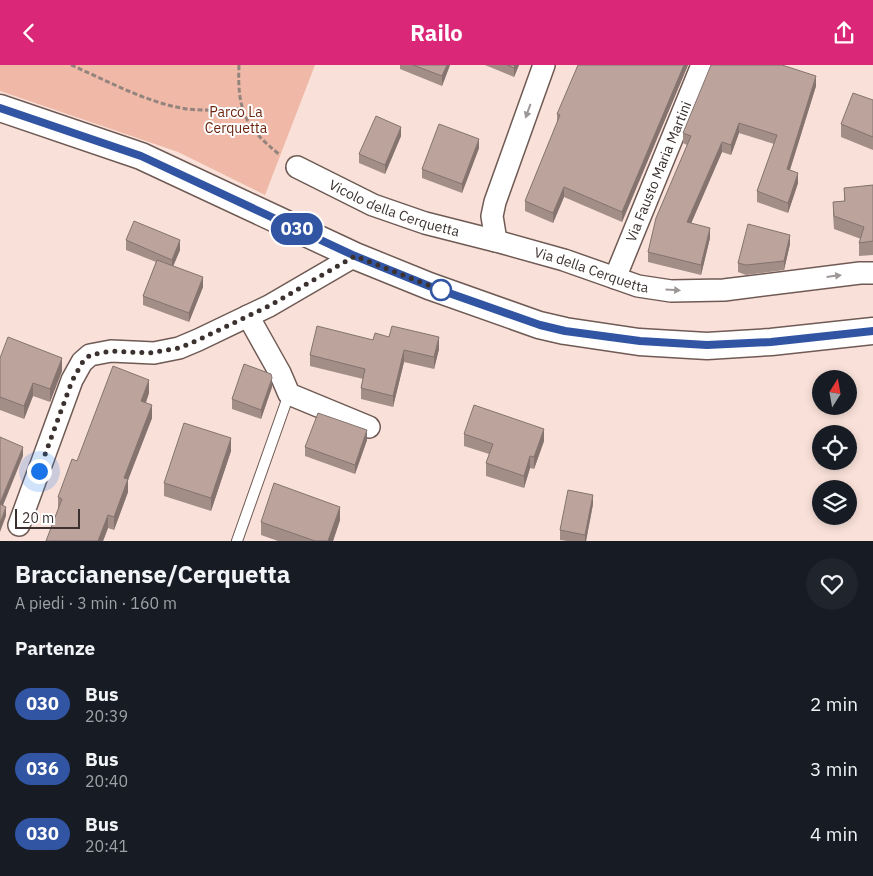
<!DOCTYPE html>
<html lang="it">
<meta charset="utf-8">
<style>
:root{--surface:#171b24;--page:#20242c;--text:#f1f3f6;--muted:#9ea1a6;--accent:#db2777}
body{margin:0;font-family:"IBM Plex Sans",sans-serif;background:var(--page);color:var(--text);height:100vh;display:flex;flex-direction:column;font-size:19px;white-space:nowrap}
*{box-sizing:border-box;margin:0}
p{font-size:16px;color:var(--muted)}
.icon{flex:none;width:28px;height:28px;fill:none;stroke:currentColor;stroke-width:2;stroke-linecap:round;stroke-linejoin:round}
.map{position:relative;height:476px;overflow:hidden}
.panel{display:flex;flex-direction:column;background:var(--surface);flex:1}
.panel>*{flex:none}
.badge{padding:0 10px;border-radius:16px;font-size:18px;line-height:32px}
.needle{width:32px;rotate:11deg}
.buttons{position:absolute;left:812px;top:305px;display:grid;gap:10px}
.buttons a{display:grid;place-items:center;width:45px;height:45px;border-radius:50%;background:var(--surface);box-shadow:0 2px 8px #0003;font-size:25px}
.scale{position:absolute;left:15px;bottom:12px;width:65px;box-sizing:border-box;padding-left:5px;border:2px solid #3b322f;border-top:0;font-size:14px;line-height:18px;white-space:nowrap;color:#3b322f;-webkit-text-stroke:4px #fff;paint-order:stroke}
.you{position:absolute;width:25px;height:25px;margin:-12px;border:4px solid #fff;border-radius:50%;background:#1a73e8;box-shadow:0 0 0 8px #1a73e833}
.map>.badge{position:absolute;translate:-50% -50%;box-shadow:0 0 0 2px #fff}
h2{padding:0 15px;font-size:19px;line-height:45px}
.round{display:grid;place-items:center;flex:none;width:52px;height:52px;border-radius:26px;background:var(--page)}
.summary{display:flex;align-items:center;justify-content:space-between;height:85px;padding:0 15px}
h1{font-size:24px;font-weight:800;line-height:38px}
ul{padding:0;list-style:none}
li{display:flex;align-items:center;gap:15px;height:65px;padding:0 15px}
li div{flex:1}
li b{display:block;font-size:19px}
li em{font-style:normal}
li .badge{min-width:55px;font-weight:700;text-align:center}
header{display:flex;justify-content:space-between;align-items:center;height:65px;padding:0 15px;background:var(--accent);color:#fff;font-size:22px;font-weight:800}
.map>svg:first-child{display:block}
.green{fill:#efb8a7}
.lines{fill:none;stroke-linecap:round;stroke-linejoin:round}
.service-casing{stroke:#6f5a54;stroke-width:12}
.minor-casing{stroke:#6f5a54;stroke-width:24}
.tertiary-casing{stroke:#6f5a54;stroke-width:29}
.path{stroke:#94847e;stroke-width:3;stroke-dasharray:5 2.5;stroke-linecap:butt}
.service{stroke:#fff;stroke-width:10}
.minor{stroke:#fff;stroke-width:21}
.tertiary{stroke:#fff;stroke-width:26}
.wall{fill:#a28d87}
.shaded-wall{fill:#84736e}
.building{fill:#bca49d;stroke:#84736e}
.oneway{fill:#9d9897}
.line-casing{stroke:#fff;stroke-width:11}
.line{stroke:#3155a3;stroke-width:8}
.walk{stroke:#3b322f;stroke-width:5;stroke-dasharray:0 9}
.stop-dot{fill:#fff;stroke:#3155a3;stroke-width:2.5}
.labels{text-anchor:middle;stroke-width:4;stroke-linejoin:round;paint-order:stroke}
.park-label{font-size:14px;fill:#6d2710;stroke:#fff}
.street-label{font-size:14px;fill:#3b322f;stroke:#fff}
</style>
<header><svg class="icon" aria-label="back" viewBox="0 0 24 24"><path d="M15 5l-7 7 7 7"/></svg>Railo<svg class="icon" aria-label="share" viewBox="0 0 24 24"><path d="M12 15V3M7 8l5-5 5 5M5 13v7h14v-7"/></svg></header>
<div class="map">
<svg width="873" height="476" viewBox="0 0 873 476">
<rect width="100%" height="100%" fill="#f9e1d9"/>
<path class="green" d="M0,0H315L265,130L178,87L0,26Z"/>
<g class="lines">
<g class="service-casing">
<path id="service" d="M237,476L289,329"/>
</g>
<g class="minor-casing">
<g id="minor">
<path id="s1" d="M544,0L495,137L492,151L496,176L564,195L638,221L671,226L724,225L860,208H873"/>
<path id="s2" d="M297,102L373,140L425,158L496,176"/>
<path id="s3" d="M615,213L702,0"/>
<path d="M248,251L280,308L289,329L369,362"/>
<path d="M19,460L72,315L82,297L90,290L111,286L154,288L179,283L198,275L269,241L355,191"/>
</g>
</g>
<g class="tertiary-casing">
<path id="tertiary" d="M0,43L141,91L355,191L429,221L539,260L565,266L639,277L707,281L771,277L873,266"/>
</g>
<g class="path">
<path d="M71,0C108,16 147,38 187,44C205,46 223,45 242,44"/>
<path d="M239,0C237,45 245,62 280,90"/>
</g>
<use href="#service" class="service"/>
<use href="#minor" class="minor"/>
<use href="#tertiary" class="tertiary"/>
</g>
<g class="wall">
<path d="M400,0H450L442,21L400,4Z"/>
<path d="M485,0H519L514,12Z"/>
<path d="M688,0L622,157L564,132L553,158L525,146V136L557,59V49Z"/>
<path d="M816,21L790,105L798,118L788,148L757,137V126L774,79L739,68L731,90L722,87L691,158L710,173L701,210L648,197V187L687,80L683,78V68Z"/>
<path d="M873,35V85L841,72V59Z"/>
<path d="M401,71L385,109L359,98V89Z"/>
<path d="M479,83L462,128L422,113V104Z"/>
<path d="M873,120V190L859,191V178L861,174L834,164L833,150V137L844,136V123Z"/>
<path d="M126,175L180,185L173,201L203,222L189,257L143,240V231L156,197L126,185Z"/>
<path d="M790,179L784,205L746,210L738,207V198Z"/>
<path d="M373,275L439,284L434,304L404,297L393,342L361,334V323L363,314L310,301V290Z"/>
<path d="M0,293L62,306L50,337L33,331L24,354L0,345Z"/>
<path d="M272,322L261,354L232,344V334Z"/>
<path d="M149,328L146,338L152,353L128,415V427L114,465L108,463L103,476H46L58,444V432Z"/>
<path d="M464,369L544,376L534,404L530,403L524,423L486,411V398L489,389L464,381Z"/>
<path d="M367,375L355,409L305,391V382Z"/>
<path d="M231,386L211,446L164,431V418Z"/>
<path d="M593,439L586,476H567L560,475V465Z"/>
<path d="M340,455L333,476H278L261,470V457Z"/>
</g>
<g class="shaded-wall">
<path d="M447,0H450L442,21V11Z"/>
<path d="M515,0H519L514,12V3Z"/>
<path d="M684,0H688L622,157V147Z"/>
<path d="M816,11V21L787,114V104Z"/>
<path d="M739,58V68L731,90V80Z"/>
<path d="M401,62V71L385,109V100Z"/>
<path d="M479,74V83L462,128V119Z"/>
<path d="M722,77V87L687,168V157Z"/>
<path d="M798,108V118L788,148V138Z"/>
<path d="M564,122V132L553,158V148Z"/>
<path d="M710,163V173L701,210V200Z"/>
<path d="M790,170V179L784,205V196Z"/>
<path d="M180,175V185L172,204V195Z"/>
<path d="M203,212V222L189,257V248Z"/>
<path d="M439,272V284L434,304V292Z"/>
<path d="M404,285V297L393,342V331Z"/>
<path d="M62,293V306L50,337V324Z"/>
<path d="M272,313V322L261,354V345Z"/>
<path d="M149,315V328L141,349V336Z"/>
<path d="M33,318V331L24,354V341Z"/>
<path d="M152,340V353L128,415V427L114,465V452L124,413Z"/>
<path d="M544,364V376L534,404V392Z"/>
<path d="M367,365V375L355,409V400Z"/>
<path d="M231,373V386L211,446V433Z"/>
<path d="M23,382V391L0,448V438Z"/>
<path d="M530,391V403L524,423V411Z"/>
<path d="M593,430V439L586,476H585V470Z"/>
<path d="M6,442V451L0,467V458Z"/>
<path d="M340,442V455L333,476H328Z"/>
<path d="M108,450V463L103,476H98Z"/>
</g>
<g class="building">
<path d="M413,0H447L442,11Z"/>
<path d="M507,0H515L514,3Z"/>
<path d="M578,0H684L622,147L564,122L553,148L525,136L560,50L557,49Z"/>
<path d="M711,0H782L816,11L787,104L798,108L788,138L757,126L777,70L739,58L731,80L722,77L687,157L710,163L701,200L648,187L656,153L691,71L683,68Z"/>
<path d="M853,28L873,35V72L841,59Z"/>
<path d="M376,51L401,62L385,100L359,89Z"/>
<path d="M439,59L479,74L462,119L422,104Z"/>
<path d="M873,120V176L859,178L864,162L834,151L833,137L845,136L844,123Z"/>
<path d="M134,156L180,175L172,195L126,175Z"/>
<path d="M748,159L790,170L784,196L746,200L738,198Z"/>
<path d="M157,195L203,212L189,248L143,231Z"/>
<path d="M317,261L373,275L375,268L389,272L392,261L439,272L434,292L404,285L393,331L361,323L365,304L310,290Z"/>
<path d="M8,272L62,293L50,324L33,318L24,341L0,332V293Z"/>
<path d="M244,299L271,309L272,313L261,345L232,334Z"/>
<path d="M113,301L149,315L141,336L152,340L124,413L128,414L114,452L108,450L98,476H46L62,434L58,432L72,394L77,396Z"/>
<path d="M474,340L544,364L534,392L530,391L524,411L486,398L493,379L464,369Z"/>
<path d="M318,348L367,365L355,400L305,382Z"/>
<path d="M184,358L231,373L211,433L164,418Z"/>
<path d="M0,372L23,382L0,438Z"/>
<path d="M274,418L340,442L328,476H315L261,457Z"/>
<path d="M568,425L593,430L585,470L560,465Z"/>
<path d="M0,439L6,442L0,458Z"/>
</g>
<defs><path id="oneway-solid" d="M-6-.8H1V-3.2L6.5 0L1 3.2V.8H-6Z" transform="scale(1.25)"/></defs>
<g class="oneway">
<use href="#oneway-solid" transform="translate(528 46) rotate(110)"/>
<use href="#oneway-solid" transform="translate(834 211) rotate(-7)"/>
<use href="#oneway-solid" transform="translate(673 225) rotate(3)"/>
</g>
<g class="lines">
<g class="line-casing">
<path id="line" d="M0,43L141,91L355,191L429,221L540,260L565,266L640,276L707,280L771,277L873,266"/>
</g>
<use href="#line" class="line"/>
<path class="walk" d="M39,406L72,316L82,298L90,290L111,286L149,288L179,283L198,275L269,241L355,191L448,228L441,225"/>
</g>
<circle class="stop-dot" cx="441" cy="225" r="10"/>
<g class="labels">
<g class="park-label">
<text x="236" y="52">Parco La<tspan x="236" dy="16">Cerquetta</tspan></text>
</g>
<g class="street-label">
<text dy="5" stroke="none"><textPath href="#s3" startOffset="115">Via Fausto Maria Martini</textPath></text>
<text dy="5" stroke="none"><textPath href="#s2" startOffset="106">Vicolo della Cerquetta</textPath></text>
<text dy="5" stroke="none"><textPath href="#s1" startOffset="285">Via della Cerquetta</textPath></text>
</g>
</g>
</svg>
<div class="buttons">
<a><svg class="needle" viewBox="-14 -14 28 28"><path d="M0-13l5 13h-10z" fill="#e53935"/><path d="M0 13l5-13h-10z" fill="#9ea1a6"/></svg></a>
<a><svg class="icon" aria-label="locate" viewBox="0 0 24 24"><circle cx="12" cy="12" r="6"/><path d="M12 2v4M12 18v4M2 12h4M18 12h4"/></svg></a>
<a><svg class="icon" aria-label="layers" viewBox="0 0 24 24"><path d="M12 4l9 5-9 5-9-5zM3 14l9 5 9-5"/></svg></a>
</div>
<div class="scale">20 m</div>
<div class="you" style="left:39px;top:406px"></div>
<b class="badge" style="left:297px;top:164px;background:#3155a3;color:#fff">030</b>
</div>
<section class="panel">
<div class="summary"><div><h1>Braccianense/Cerquetta</h1><p>A piedi · 3 min · 160 m</p></div><a class="round"><svg class="icon" aria-label="heart" viewBox="0 0 24 24"><path d="M12 20l-8-8c-3-5 5-10 8-4 3-6 11-1 8 4z"/></svg></a></div>
<h2>Partenze</h2>
<ul>
<li><span class="badge" style="background:#3155a3;color:#fff">030</span><div><b>Bus</b><p>20:39</p></div><em>2 min</em></li>
<li><span class="badge" style="background:#3155a3;color:#fff">036</span><div><b>Bus</b><p>20:40</p></div><em>3 min</em></li>
<li><span class="badge" style="background:#3155a3;color:#fff">030</span><div><b>Bus</b><p>20:41</p></div><em>4 min</em></li>
</ul>
</section>
